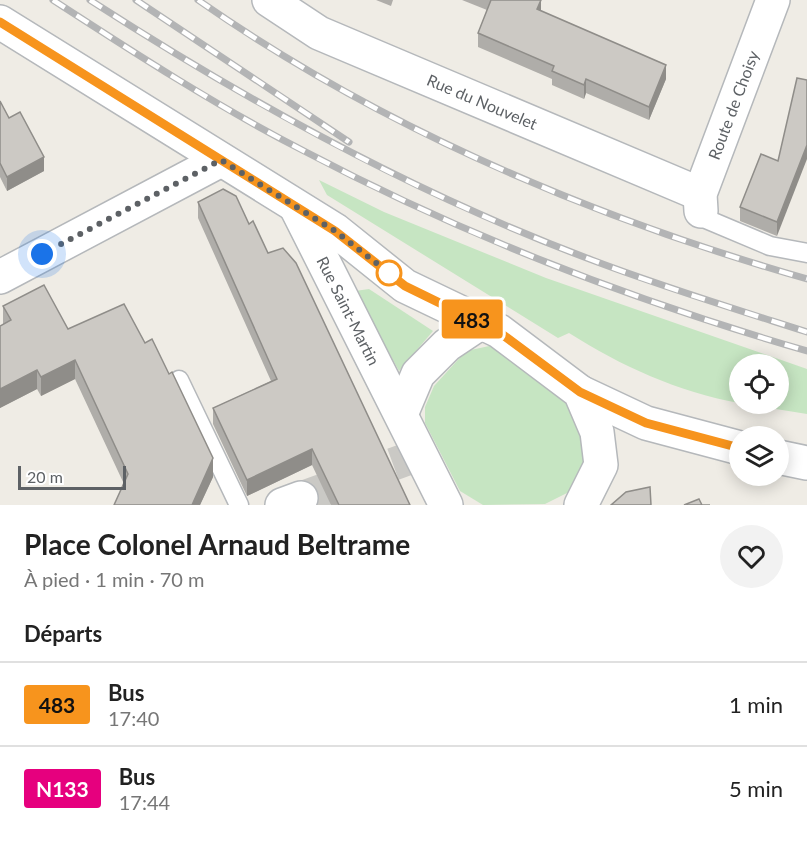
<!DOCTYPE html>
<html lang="fr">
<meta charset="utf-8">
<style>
:root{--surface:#fff;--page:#f2f2f2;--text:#222;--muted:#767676;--line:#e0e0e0}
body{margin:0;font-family:Lato,sans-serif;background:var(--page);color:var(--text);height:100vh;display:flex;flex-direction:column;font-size:22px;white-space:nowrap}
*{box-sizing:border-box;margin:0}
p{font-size:20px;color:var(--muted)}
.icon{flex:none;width:33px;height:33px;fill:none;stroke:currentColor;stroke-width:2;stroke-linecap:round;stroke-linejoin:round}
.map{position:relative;height:505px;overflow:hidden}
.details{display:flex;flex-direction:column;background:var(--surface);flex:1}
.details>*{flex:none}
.badge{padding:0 12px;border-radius:4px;font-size:21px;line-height:39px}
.buttons{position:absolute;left:729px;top:354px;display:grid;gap:12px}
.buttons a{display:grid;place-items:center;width:60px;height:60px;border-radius:50%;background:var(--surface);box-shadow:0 3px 15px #0003;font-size:30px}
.scale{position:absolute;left:18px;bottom:15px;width:108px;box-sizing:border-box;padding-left:6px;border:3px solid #5d6165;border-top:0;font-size:16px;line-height:21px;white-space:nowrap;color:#5d6165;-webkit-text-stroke:4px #fff;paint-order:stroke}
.you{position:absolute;width:30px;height:30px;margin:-15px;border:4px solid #fff;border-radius:50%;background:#1a73e8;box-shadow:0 0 0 9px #1a73e833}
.map>.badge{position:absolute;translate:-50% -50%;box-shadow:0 0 0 3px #fff}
h2{padding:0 24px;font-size:22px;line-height:54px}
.round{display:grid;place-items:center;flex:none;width:63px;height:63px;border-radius:32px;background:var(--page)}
.headline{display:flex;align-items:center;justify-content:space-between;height:102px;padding:0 24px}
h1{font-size:28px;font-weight:700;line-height:45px}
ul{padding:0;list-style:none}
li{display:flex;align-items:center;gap:18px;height:84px;padding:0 24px;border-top:2px solid var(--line)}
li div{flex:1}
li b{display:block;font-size:22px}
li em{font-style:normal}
li .badge{min-width:66px;font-weight:700;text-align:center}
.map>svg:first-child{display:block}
.green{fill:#c6e5c2}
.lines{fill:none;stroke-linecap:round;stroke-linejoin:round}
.street-tunnel{stroke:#cac9c5;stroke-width:33;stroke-dasharray:33 16;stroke-linecap:butt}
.lane-casing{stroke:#b5b8bb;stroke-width:21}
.street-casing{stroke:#b5b8bb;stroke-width:36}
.lane{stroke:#fff;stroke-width:18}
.street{stroke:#fff;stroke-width:33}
.rail-casing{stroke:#b3b4b5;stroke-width:7}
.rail{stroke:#fff;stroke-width:4.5;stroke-dasharray:14;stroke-linecap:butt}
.wall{fill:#afada9}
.shaded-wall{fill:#8f8d89}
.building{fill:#ccc9c4;stroke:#8f8d89;stroke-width:1.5}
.line-casing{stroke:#fff;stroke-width:14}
.line{stroke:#f7941d;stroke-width:9}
.walk{stroke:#5d6165;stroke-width:6;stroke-dasharray:0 10.8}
.stop-dot{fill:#fff;stroke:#f7941d;stroke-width:3}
.labels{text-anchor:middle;stroke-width:6;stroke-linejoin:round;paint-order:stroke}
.street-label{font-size:16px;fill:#5d6165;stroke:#fff}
</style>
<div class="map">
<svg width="807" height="505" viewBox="0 0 807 505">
<rect width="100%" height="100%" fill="#efece5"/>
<g class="green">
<path d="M319,180L384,212L546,278L807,369V414L744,404H778V364H740L739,403C678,392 621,366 569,333L558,338L327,195Z"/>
<path d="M369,289L433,331L399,371L355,291Z"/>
<path d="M494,345L564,389L585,429L587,457L569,492L545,504L483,505L460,491L425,423V407L434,386L466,351Z"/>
</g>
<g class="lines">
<path class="street-tunnel" d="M301,498L421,454"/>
<g class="lane-casing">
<g id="lane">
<path d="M701,211L706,219L770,246L807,253"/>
<path d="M179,380L239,505"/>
</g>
</g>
<g class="street-casing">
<g id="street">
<path id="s1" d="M269,0L319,33L700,194"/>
<path d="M0,22L335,230L405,286L499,331L580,392L597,432L601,465L581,505"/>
<path id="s2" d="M297,209L446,505"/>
<path id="s3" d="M701,211L700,194L773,0"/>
<path d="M0,277L221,160"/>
<path d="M580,392L646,423L740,448"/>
<path d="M402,412L418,374L447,345L480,323"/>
<path d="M778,457L807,463"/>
<path d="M282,505L301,498"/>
</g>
</g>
<use href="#lane" class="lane"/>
<use href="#street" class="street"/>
<g class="rail-casing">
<g id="rail">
<path d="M53,0C136,54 218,107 306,152C465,236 635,301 807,351"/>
<path d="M90,0C248,102 415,194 592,260C663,287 735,309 807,332"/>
<path d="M136,0L349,142"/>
<path d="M198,0C383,129 591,217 807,279"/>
</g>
</g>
<use href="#rail" class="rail"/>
</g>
<g class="wall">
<path d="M376,0H393L391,6Z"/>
<path d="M462,0H541V11L666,79L649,120L586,93L584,99L552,85V79L478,47V33L487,10Z"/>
<path d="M0,101L9,118L44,171L7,191L0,177Z"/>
<path d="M778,161L777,236L740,221V207Z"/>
<path d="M198,202L249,224L268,253L410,505H331L312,465L247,496L213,424V408L271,381L198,218Z"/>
<path d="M3,306L68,329L213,477L200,505H114L124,484L75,379L41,396L37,389L0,408V326L3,325Z"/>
</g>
<g class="shaded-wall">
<path d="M541,0V13L537,9Z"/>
<path d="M666,65V79L649,120V107Z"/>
<path d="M586,79V93L584,99V85Z"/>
<path d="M807,145V159L777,236V222Z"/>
<path d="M44,157V171L7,191V177Z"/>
<path d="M75,360V379L41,396V377Z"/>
<path d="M37,370V389L0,408V389Z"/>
<path d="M312,449V465L247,496V480Z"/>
<path d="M213,458V477L200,505H192Z"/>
</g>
<g class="building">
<path d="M491,0H541L537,9L666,65L649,107L586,79L584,85L552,71L554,66L478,33Z"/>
<path d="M797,78L807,80V145L777,222L740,207L761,154L778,161Z"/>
<path d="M0,101L9,118L20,112L44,157L7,177L0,163Z"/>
<path d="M223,189L236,196L249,224L253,221L268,253L283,248L296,263L410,505H339L312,449L247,480L213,408L277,379L198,202Z"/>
<path d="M44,285L68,329L124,304L145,343L152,339L169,374L172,372L213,458L192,505H114L128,474L75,360L41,377L37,370L0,389V326L11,320L3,306Z"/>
<path d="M650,487L651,505H611L626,492Z"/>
<path d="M699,499L702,505H710H684Z"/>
</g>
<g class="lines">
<g class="line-casing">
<path id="line" d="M0,22L335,231L405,286L499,332L580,392L646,423L740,448"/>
</g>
<use href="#line" class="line"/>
<path class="walk" d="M42,254L221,160L335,231L389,273"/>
</g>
<circle class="stop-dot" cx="389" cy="273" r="12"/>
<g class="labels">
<g class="street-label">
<text dy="6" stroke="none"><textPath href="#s1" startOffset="237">Rue du Nouvelet</textPath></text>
<text dy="6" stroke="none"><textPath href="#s3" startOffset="112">Route de Choisy</textPath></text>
<text dy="6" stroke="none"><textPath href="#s2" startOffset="114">Rue Saint-Martin</textPath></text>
</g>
</g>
</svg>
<div class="buttons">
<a><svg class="icon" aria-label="locate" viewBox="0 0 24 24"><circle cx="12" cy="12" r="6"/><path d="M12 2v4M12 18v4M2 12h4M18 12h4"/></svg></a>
<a><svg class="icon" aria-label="layers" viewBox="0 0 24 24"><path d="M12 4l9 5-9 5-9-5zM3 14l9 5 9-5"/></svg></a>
</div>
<div class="scale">20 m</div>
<div class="you" style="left:42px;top:254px"></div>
<b class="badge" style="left:472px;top:319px;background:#f7941d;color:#111">483</b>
</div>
<section class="details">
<div class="headline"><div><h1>Place Colonel Arnaud Beltrame</h1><p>À pied · 1 min · 70 m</p></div><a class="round"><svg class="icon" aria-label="heart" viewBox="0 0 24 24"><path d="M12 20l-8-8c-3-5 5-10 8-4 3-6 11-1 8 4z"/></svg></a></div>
<h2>Départs</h2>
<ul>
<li><span class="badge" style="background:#f7941d;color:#111">483</span><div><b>Bus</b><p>17:40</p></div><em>1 min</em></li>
<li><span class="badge" style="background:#e6007e;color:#fff">N133</span><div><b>Bus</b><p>17:44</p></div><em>5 min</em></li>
</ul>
</section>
